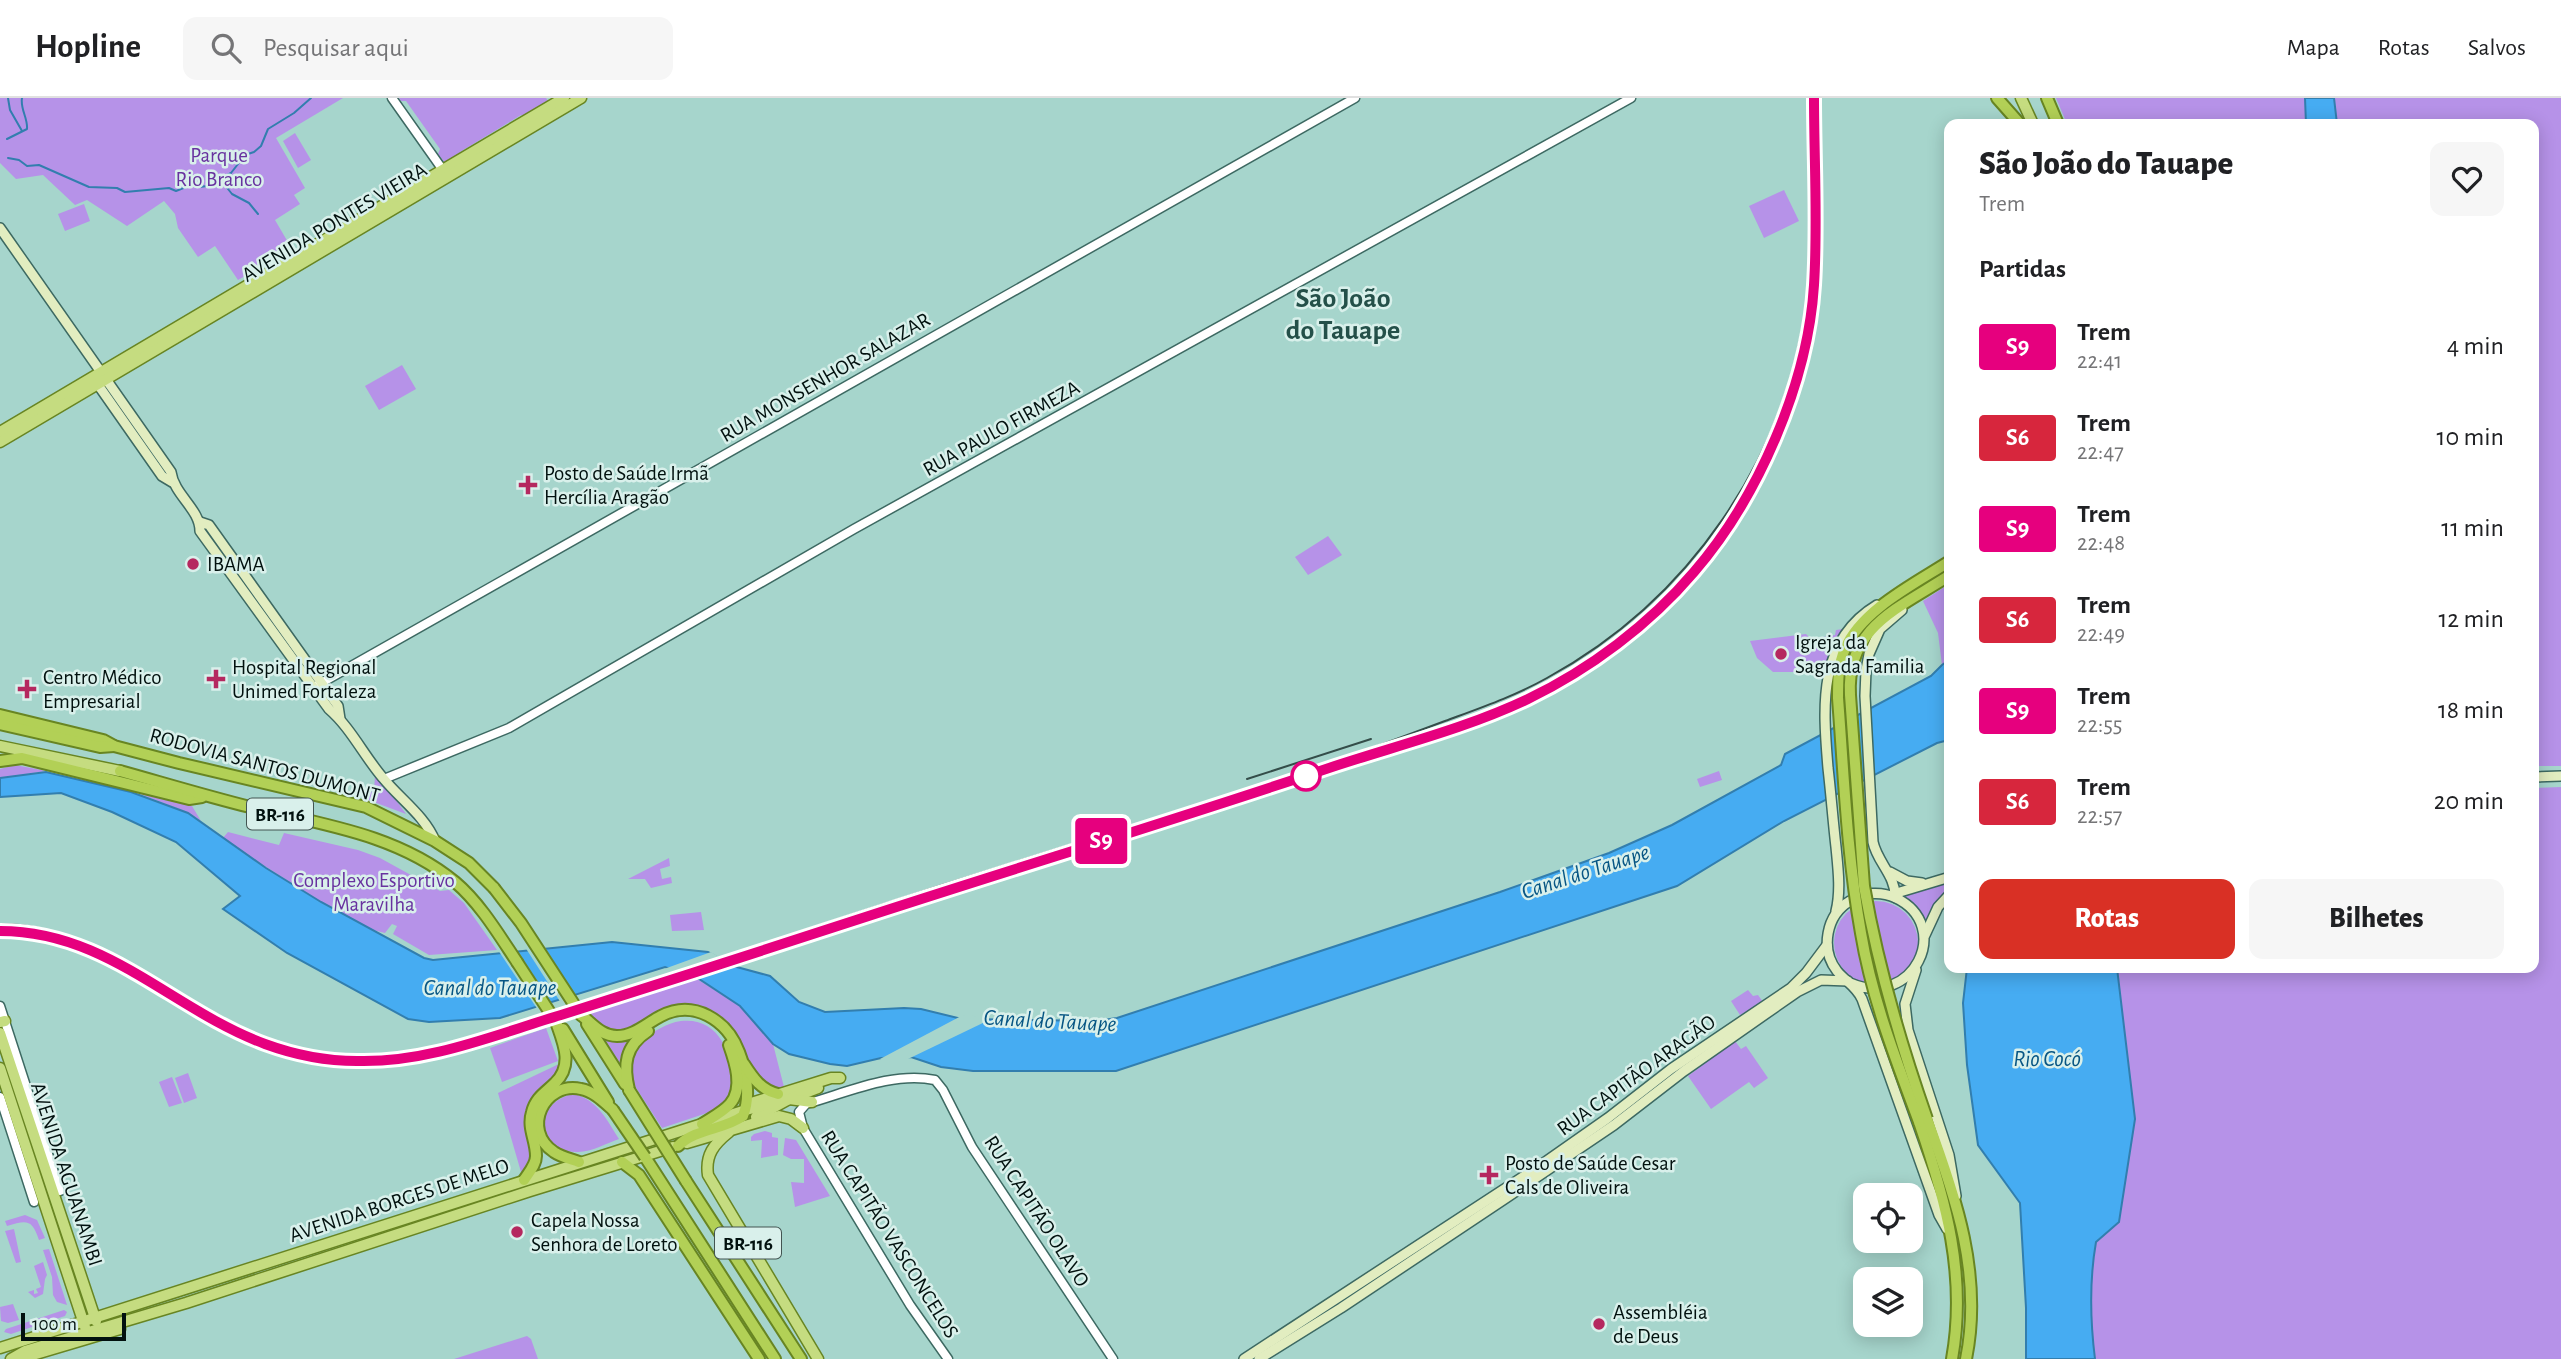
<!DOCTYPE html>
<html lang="pt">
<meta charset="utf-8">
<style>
:root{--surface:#fff;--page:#f6f6f6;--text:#202124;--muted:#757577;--line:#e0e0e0;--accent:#d93025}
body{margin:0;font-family:"Alegreya Sans",sans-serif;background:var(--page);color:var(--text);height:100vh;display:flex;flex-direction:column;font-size:26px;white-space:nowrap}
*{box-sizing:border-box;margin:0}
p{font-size:23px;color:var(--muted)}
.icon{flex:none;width:38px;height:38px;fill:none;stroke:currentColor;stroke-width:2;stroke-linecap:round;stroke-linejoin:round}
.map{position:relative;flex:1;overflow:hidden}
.drawer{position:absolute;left:1944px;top:21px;width:595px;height:854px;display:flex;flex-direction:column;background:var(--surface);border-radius:14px;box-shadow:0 4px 18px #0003}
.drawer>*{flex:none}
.badge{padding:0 14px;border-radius:5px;font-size:24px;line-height:46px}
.fabs{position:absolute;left:1853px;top:1085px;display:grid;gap:14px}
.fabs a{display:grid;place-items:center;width:70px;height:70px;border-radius:14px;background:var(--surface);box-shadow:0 4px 18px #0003;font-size:35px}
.scale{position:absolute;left:21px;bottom:18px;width:105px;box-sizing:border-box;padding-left:7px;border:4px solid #02110f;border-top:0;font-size:19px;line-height:24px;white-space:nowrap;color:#02110f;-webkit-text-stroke:5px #d9f0eb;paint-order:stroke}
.map>.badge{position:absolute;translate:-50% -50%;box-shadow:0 0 0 4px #fff}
h2{padding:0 35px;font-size:26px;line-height:63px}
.round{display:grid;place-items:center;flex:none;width:74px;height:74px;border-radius:14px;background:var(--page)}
.summary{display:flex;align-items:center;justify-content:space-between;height:119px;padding:0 35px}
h1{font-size:33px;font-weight:800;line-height:52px}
.action{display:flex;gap:14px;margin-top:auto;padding:14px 35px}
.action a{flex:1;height:80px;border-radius:14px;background:var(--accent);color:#fff;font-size:28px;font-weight:800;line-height:80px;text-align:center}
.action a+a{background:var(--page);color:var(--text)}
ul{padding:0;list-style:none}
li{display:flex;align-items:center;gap:21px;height:91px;padding:0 35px}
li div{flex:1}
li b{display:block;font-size:26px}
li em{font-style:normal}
li .badge{min-width:77px;font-weight:700;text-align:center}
header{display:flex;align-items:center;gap:42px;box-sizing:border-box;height:98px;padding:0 35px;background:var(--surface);border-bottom:2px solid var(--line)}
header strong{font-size:33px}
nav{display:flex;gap:38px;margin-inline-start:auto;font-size:24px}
.search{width:490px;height:63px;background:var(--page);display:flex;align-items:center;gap:18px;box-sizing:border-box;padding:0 24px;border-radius:14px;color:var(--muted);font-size:26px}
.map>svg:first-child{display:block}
.green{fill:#b692e8}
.water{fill:#46acf2;stroke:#327eae;stroke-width:2}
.pier{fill:#a6d5cc}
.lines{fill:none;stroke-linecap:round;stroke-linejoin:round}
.stream{stroke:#327eae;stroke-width:2}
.tertiary-casing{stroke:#3d6962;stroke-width:11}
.secondary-casing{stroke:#3d6962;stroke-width:12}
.primary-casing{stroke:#688522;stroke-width:13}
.trunk-casing{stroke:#688522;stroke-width:14}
.tertiary{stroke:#fff;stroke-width:8}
.secondary{stroke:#e2edc0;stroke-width:9}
.primary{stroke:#c5dc80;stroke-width:10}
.trunk{stroke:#b2d056;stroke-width:10}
.tram{stroke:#344d49;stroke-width:2}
.rail-casing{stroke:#344d49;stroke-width:4.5}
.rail{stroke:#d9f0eb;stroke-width:2;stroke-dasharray:5;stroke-linecap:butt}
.trunk-bridge-casing{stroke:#688522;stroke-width:14;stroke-linecap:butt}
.trunk-bridge{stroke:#b2d056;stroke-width:10}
.line-casing{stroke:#fff;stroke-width:16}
.line{stroke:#e6007e;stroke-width:10}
.poi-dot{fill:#b5285f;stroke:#d9f0eb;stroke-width:2.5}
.stop-dot{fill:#fff;stroke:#e6007e;stroke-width:3.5}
.labels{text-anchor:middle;stroke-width:5;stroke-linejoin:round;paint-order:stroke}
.shield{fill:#d9f0eb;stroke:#425451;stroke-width:2}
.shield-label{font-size:19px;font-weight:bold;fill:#02110f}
.park-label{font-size:21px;fill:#68329f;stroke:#d9f0eb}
.street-label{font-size:21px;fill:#02110f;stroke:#d9f0eb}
.poi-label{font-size:21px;fill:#02110f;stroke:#d9f0eb;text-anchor:start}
.water-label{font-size:23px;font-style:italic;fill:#075684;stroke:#d9f0eb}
.district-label{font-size:28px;font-weight:bold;fill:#245049;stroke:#d9f0eb}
</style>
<header>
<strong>Hopline</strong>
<div class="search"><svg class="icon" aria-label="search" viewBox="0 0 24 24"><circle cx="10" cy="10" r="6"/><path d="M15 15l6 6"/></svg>Pesquisar aqui</div>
<nav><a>Mapa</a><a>Rotas</a><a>Salvos</a></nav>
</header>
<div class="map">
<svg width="2561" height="1261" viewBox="0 0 2561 1261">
<rect width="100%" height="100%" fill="#a6d5cc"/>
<g class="green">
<path d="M0,0H343L276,40L305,90L294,97L300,106L275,122L292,151L238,182L215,148L198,159L178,130L175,116L164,103L127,128L87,102L75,107L43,77L16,81L0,65Z"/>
<path d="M399,0H546L549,4L525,19L521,17L460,54V58L446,66L438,56L440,51L406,3H401Z"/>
<path d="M2056,0H2305L2306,26H2067Z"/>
<path d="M2334,0H2561V668H2534V26H2337Z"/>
<path d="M295,35L311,62L298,70L283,43Z"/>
<path d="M1784,92L1799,123L1764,140L1749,108Z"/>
<path d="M84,106L90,123L65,133L58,116Z"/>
<path d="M402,267L416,291L379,312L365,288Z"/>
<path d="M1328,438L1342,457L1308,477L1295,459Z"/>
<path d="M1949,486V562L1942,567L1938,535L1923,503Z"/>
<path d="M1843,531L1825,570L1805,574H1773L1757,560L1750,543L1806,536L1811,541L1835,537L1836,532Z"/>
<path d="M15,667L47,673L0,680V671Z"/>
<path d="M1719,673L1722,682L1700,689L1697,681Z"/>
<path d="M375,678L386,688L406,716L363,700L374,692Z"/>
<path d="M2561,689V1261H2095C2090,1221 2089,1184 2096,1144L2119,1124L2135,1021L2117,870H2534V690Z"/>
<path d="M135,694L192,708L201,723L189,715Z"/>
<path d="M228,734L279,747L284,735L358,752L380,760L440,793L449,792L464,805L497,852L429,857L393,836L397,828L392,826L385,835L373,832L321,804L222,741Z"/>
<path d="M669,760L670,768L660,771L662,781L671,779L672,785L651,790L645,781H628Z"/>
<path d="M1949,785V790L1932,809L1925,823L1905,798L1904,796Z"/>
<circle cx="1876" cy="845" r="42"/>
<path d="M701,814L704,832L672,833L670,817Z"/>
<path d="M694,879L740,908L773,946L784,989L773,992L756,979L722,922L662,913L642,941C654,934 666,925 681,923C724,918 737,967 731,1000L716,1012L662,1030L585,911Z"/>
<path d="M1748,892L1753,898L1758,897L1763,904L1740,917L1731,903Z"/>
<path d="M546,930L558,963L502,984L490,950Z"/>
<path d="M1735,943L1741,951L1746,948L1768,980L1754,990L1749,984L1711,1011L1688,978Z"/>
<path d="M561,965C554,985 530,993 526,1014C522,1037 538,1051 526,1073L521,1074L498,995Z"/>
<path d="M188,975L197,1000L184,1005L175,980Z"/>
<path d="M172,979L182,1005L169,1009L159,984Z"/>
<path d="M575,996C598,1003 607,1022 619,1041C607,1045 592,1054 578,1054C533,1055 534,1001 575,996Z"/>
<path d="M765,1033L772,1035V1039L778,1040V1057L761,1060L762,1042L751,1043V1039L754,1036Z"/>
<path d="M785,1040L796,1042L830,1098L795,1109L791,1084L804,1085V1061H791L783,1057Z"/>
<path d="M25,1117L37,1122L45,1140L39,1142C32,1121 27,1122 7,1128L5,1123Z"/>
<path d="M14,1131L21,1164L16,1165L5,1133Z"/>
<path d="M49,1151L67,1207L57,1204L53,1197L52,1179L43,1152Z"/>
<path d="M43,1164L47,1177L45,1181L43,1196L35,1200L28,1194L34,1192V1196L38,1195L36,1191L41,1189L34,1168Z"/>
<path d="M13,1206L19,1222L8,1225L1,1223L0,1209Z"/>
<path d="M64,1212L67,1214L65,1218L11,1236L4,1234L6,1231Z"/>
<path d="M527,1238L531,1241L538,1261H454Z"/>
</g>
<g class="water">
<path d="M2305,0H2334L2337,26H2306Z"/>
<path d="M1949,562V642L1937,645L1784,723L1677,788L1116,973H973L941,969L911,959L881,960L847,968L830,966L789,956L773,946L740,908L699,881L665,869L500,920L429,924L408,921L287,855L223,811L240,798L176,744L112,714L61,695L0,699V680L46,674L131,694L188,715L266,770L321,804L424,860L433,862L612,844L708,854L733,868L770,878L799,904L825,914L904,910L921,911L962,921L1096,923L1117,920L1500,794L1609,755L1672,727L1781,667L1785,656L1931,578L1942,567Z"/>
<path d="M1967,870H2117L2135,1021L2119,1124L2096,1144C2089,1184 2090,1221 2095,1261H2026V1210L2020,1105L1978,1047L1967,967L1963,905Z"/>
</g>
<g class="pier">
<path d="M544,848L577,900L561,905L525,849Z"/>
<path d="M515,850L553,907L538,912L498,852Z"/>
<path d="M711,854L733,867L689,881L664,871Z"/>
<path d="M963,917L985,919L987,923L908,961H880Z"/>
</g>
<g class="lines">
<g class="stream">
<path d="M8,0L10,12L22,33"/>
<path d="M7,41L27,31C28,20 20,11 22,0"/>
<path d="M8,60L19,62L27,68L39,67L89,89L117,90L125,94L169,90L176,93L196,85L200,89L207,88L231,75L245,57L254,54L261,48L268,31L294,15L311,0"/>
<path d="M220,81L232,96L249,105L258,116"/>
</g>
<g class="tertiary-casing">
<g id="tertiary">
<path d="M392,0L445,75"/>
<path d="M316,588L1355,0"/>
<path d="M384,681L509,630L854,431L1631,0"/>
<path d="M0,908L60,1093"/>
<path d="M0,999L34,1104"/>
<path d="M948,1261L910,1207L803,1030L799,1014L806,1006C846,995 893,973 935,982L943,992L972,1049L1113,1261"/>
</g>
</g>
<g class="secondary-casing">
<g id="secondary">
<path d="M0,130L171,374C174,397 200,411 200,433L329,611C351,630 364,658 383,680C400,701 425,718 435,743"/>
<path d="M94,281L162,378L172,384"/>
<path d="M200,424L209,427L338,608L340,621"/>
<path d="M2534,679L2561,678"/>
<path d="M1890,774L1907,783L1922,785"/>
<path d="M1895,799C1896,778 1877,764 1873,744L1865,598L1866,572L1869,556L1880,531L1902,512"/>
<path d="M1896,800L1900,794L1950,779"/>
<path d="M1836,813C1841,793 1838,770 1836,749C1833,723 1831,696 1828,670C1823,609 1817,543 1877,507"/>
<path d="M1925,837L1938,809L1950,796"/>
<path d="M1916,872L1905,906L1908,932L1949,1057L1956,1098"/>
<path d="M1850,885C1913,912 1954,828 1896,800C1881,793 1864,794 1850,803C1826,817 1820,851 1837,873C1845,883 1856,888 1862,901L1939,1117L1947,1131"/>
<path d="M1244,1261L1541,1067L1608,1020L1671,971L1791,890L1806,875L1827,847"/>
<path d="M1259,1261L1341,1210L1503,1102L1614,1027L1684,973L1797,894L1821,882L1848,883"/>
</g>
</g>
<g class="primary-casing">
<g id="primary">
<path d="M2021,0L2033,26"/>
<path d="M0,334L564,0"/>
<path d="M0,344L581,0"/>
<path d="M0,648L120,673"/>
<path d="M0,924L5,923"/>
<path d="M0,935L96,1223"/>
<path d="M0,970L85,1229"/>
<path d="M748,1006L831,980H840"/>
<path d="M756,1019L789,1001L818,990"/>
<path d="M729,1034C714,1046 705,1057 708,1077L818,1261"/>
<path d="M687,1045L779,1018L791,1021L803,1030"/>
<path d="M0,1250L746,1012L789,1001L812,1004"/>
<path d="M11,1261L25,1253L186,1205L530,1093L673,1049"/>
<path d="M19,1261L120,1231"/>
</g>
</g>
<g class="trunk-casing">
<g id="trunk">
<path d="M1997,0L2020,26"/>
<path d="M2047,0L2058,26"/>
<path d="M1850,597C1846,528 1900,510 1950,477"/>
<path d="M1838,600C1838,583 1838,566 1845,551C1861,512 1916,485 1950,463"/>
<path d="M0,617L103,642L114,648L179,665L366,709L435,743L469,765L494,790"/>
<path d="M0,626L100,649L114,648"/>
<path d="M0,663L22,660L189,701L202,699"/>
<path d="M120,673C163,685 206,698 250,709C320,726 397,736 455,784C480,805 499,837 517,864"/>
<path d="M581,917C592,925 601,938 617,938C634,938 647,925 661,918C694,901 727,922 739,954C746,972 751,999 743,1018C724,1032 696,1030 678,1048"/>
<path d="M587,926L625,986"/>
<path d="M563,931L608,1004"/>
<path d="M744,966C753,980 761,992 778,996"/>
<path d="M629,992C623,967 625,948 648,933"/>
<path d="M1927,1021C1956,1099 1983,1178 1966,1261"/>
<path d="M1919,1024C1946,1103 1967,1178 1952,1261"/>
<path d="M702,1026C711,1020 723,1014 730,1006C744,990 735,964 729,947"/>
<path d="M645,1059L775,1261"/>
<path d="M579,1064C571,1061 561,1059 554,1054C521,1032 544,983 581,991C593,993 604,1004 613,1012"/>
<path d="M622,1064L639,1077L759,1261"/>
<path d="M524,1082C529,1074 536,1067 536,1058C536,1042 527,1030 532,1014C536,999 545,995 555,985C574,967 563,944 556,924"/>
<path d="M686,1083L801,1261"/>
</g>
</g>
<use href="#tertiary" class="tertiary"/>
<use href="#secondary" class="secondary"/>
<use href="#primary" class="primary"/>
<use href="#trunk" class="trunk"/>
<g class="tram">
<path d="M1247,681L1371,641"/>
<path d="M0,826C60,826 107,854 157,884C186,901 215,919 246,933C319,965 399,963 475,941L942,787L1300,675C1349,659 1397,641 1445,623C1480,610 1515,598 1547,580C1688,503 1787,361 1807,201C1815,135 1809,67 1809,0"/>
</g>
<g class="rail-casing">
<path id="rail" d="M0,833C85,833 142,882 213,921C258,945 305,962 357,963C428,965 494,937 561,917C662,886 761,853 862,821C1014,771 1166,724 1318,674C1387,650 1461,632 1528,601C1590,571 1649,527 1694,474C1757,401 1809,283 1814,187C1818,125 1814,62 1814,0"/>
</g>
<use href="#rail" class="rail"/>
<g class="trunk-bridge-casing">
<g id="trunk-bridge">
<path d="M1850,597L1864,788C1878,869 1900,944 1927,1021"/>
<path d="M1838,600C1844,678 1847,757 1861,835C1872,901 1896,962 1919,1024"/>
<path d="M494,790L521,825L581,917"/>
<path d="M517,864L556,924"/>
<path d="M629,992L686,1083"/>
<path d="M613,1012L645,1059"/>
</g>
</g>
<use href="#trunk-bridge" class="trunk-bridge"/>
</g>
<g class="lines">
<g class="line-casing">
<path id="line" d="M0,833C107,833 171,911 265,946C295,957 326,963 357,963C428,965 494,937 561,917C669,883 776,848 884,813C1032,765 1181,720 1329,670C1395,648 1465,631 1528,601C1590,571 1649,527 1694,474C1758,400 1808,285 1814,187C1818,125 1814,62 1814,0"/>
</g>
<use href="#line" class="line"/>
</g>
<g class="poi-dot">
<path d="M524.5 376.5h7v7h7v7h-7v7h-7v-7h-7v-7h7z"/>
<circle cx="193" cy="466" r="7"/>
<circle cx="1781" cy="556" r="7"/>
<path d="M212.5 570.5h7v7h7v7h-7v7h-7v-7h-7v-7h7z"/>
<path d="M23.5 580.5h7v7h7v7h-7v7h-7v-7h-7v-7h7z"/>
<path d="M1485.5 1066.5h7v7h7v7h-7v7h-7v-7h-7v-7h7z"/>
<circle cx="517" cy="1134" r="7"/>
<circle cx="1599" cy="1226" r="7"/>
</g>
<circle class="stop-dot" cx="1306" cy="678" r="14"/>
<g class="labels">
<g class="shield">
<rect x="247" y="700.5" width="66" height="31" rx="5"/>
<rect x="715" y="1129.5" width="66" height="31" rx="5"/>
</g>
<g class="shield-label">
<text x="280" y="723">BR-116</text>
<text x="748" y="1152">BR-116</text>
</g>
<g class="park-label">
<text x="219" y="64">Parque<tspan x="219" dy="24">Rio Branco</tspan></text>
<text x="374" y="789">Complexo Esportivo<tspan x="374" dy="24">Maravilha</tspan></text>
</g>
<g class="street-label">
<text transform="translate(334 124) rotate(-31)" y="7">AVENIDA PONTES VIEIRA</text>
<text transform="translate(825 279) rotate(-30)" y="7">RUA MONSENHOR SALAZAR</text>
<text transform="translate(1001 330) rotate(-29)" y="7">RUA PAULO FIRMEZA</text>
<text transform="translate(265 667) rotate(15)" y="7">RODOVIA SANTOS DUMONT</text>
<text transform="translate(1636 977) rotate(-36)" y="7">RUA CAPITÃO ARAGÃO</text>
<text transform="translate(67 1076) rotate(72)" y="7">AVENIDA AGUANAMBI</text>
<text transform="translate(399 1102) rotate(-18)" y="7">AVENIDA BORGES DE MELO</text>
<text transform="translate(1037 1113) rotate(57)" y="7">RUA CAPITÃO OLAVO</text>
<text transform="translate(890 1136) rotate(58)" y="7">RUA CAPITÃO VASCONCELOS</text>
</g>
<g class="poi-label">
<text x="544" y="382">Posto de Saúde Irmã<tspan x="544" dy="24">Hercília Aragão</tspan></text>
<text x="207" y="473">IBAMA</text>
<text x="1795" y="551">Igreja da<tspan x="1795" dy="24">Sagrada Familia</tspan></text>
<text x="232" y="576">Hospital Regional<tspan x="232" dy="24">Unimed Fortaleza</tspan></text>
<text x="43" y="586">Centro Médico<tspan x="43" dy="24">Empresarial</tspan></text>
<text x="1505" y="1072">Posto de Saúde Cesar<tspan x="1505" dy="24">Cals de Oliveira</tspan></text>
<text x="531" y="1129">Capela Nossa<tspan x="531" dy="24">Senhora de Loreto</tspan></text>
<text x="1613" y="1221">Assembléia<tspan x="1613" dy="24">de Deus</tspan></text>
</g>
<g class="water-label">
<text transform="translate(1585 773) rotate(-18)" y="8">Canal do Tauape</text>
<text x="490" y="897">Canal do Tauape</text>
<text transform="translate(1050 922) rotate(3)" y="8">Canal do Tauape</text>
<text x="2047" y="968">Rio Cocó</text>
</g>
<g class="district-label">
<text x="1343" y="209">São João<tspan x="1343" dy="32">do Tauape</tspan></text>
</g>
</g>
</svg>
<div class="fabs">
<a><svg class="icon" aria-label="locate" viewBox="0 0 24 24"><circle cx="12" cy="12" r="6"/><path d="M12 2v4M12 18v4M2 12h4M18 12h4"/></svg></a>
<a><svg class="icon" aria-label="layers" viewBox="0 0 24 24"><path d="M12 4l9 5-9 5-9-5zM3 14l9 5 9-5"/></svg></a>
</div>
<div class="scale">100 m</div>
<b class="badge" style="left:1101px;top:743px;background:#e6007e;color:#fff">S9</b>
<section class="drawer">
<div class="summary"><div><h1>São João do Tauape</h1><p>Trem</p></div><a class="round"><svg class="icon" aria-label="heart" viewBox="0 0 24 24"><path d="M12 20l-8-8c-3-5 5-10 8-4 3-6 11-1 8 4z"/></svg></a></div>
<h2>Partidas</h2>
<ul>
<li><span class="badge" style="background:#e6007e;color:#fff">S9</span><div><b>Trem</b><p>22:41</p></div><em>4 min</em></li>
<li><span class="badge" style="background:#d7263d;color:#fff">S6</span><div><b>Trem</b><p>22:47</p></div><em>10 min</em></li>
<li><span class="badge" style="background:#e6007e;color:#fff">S9</span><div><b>Trem</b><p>22:48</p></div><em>11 min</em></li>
<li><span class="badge" style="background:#d7263d;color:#fff">S6</span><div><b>Trem</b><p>22:49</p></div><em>12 min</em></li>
<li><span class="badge" style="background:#e6007e;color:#fff">S9</span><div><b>Trem</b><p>22:55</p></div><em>18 min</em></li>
<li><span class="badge" style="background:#d7263d;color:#fff">S6</span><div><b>Trem</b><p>22:57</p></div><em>20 min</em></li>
</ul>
<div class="action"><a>Rotas</a><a>Bilhetes</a></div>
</section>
</div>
